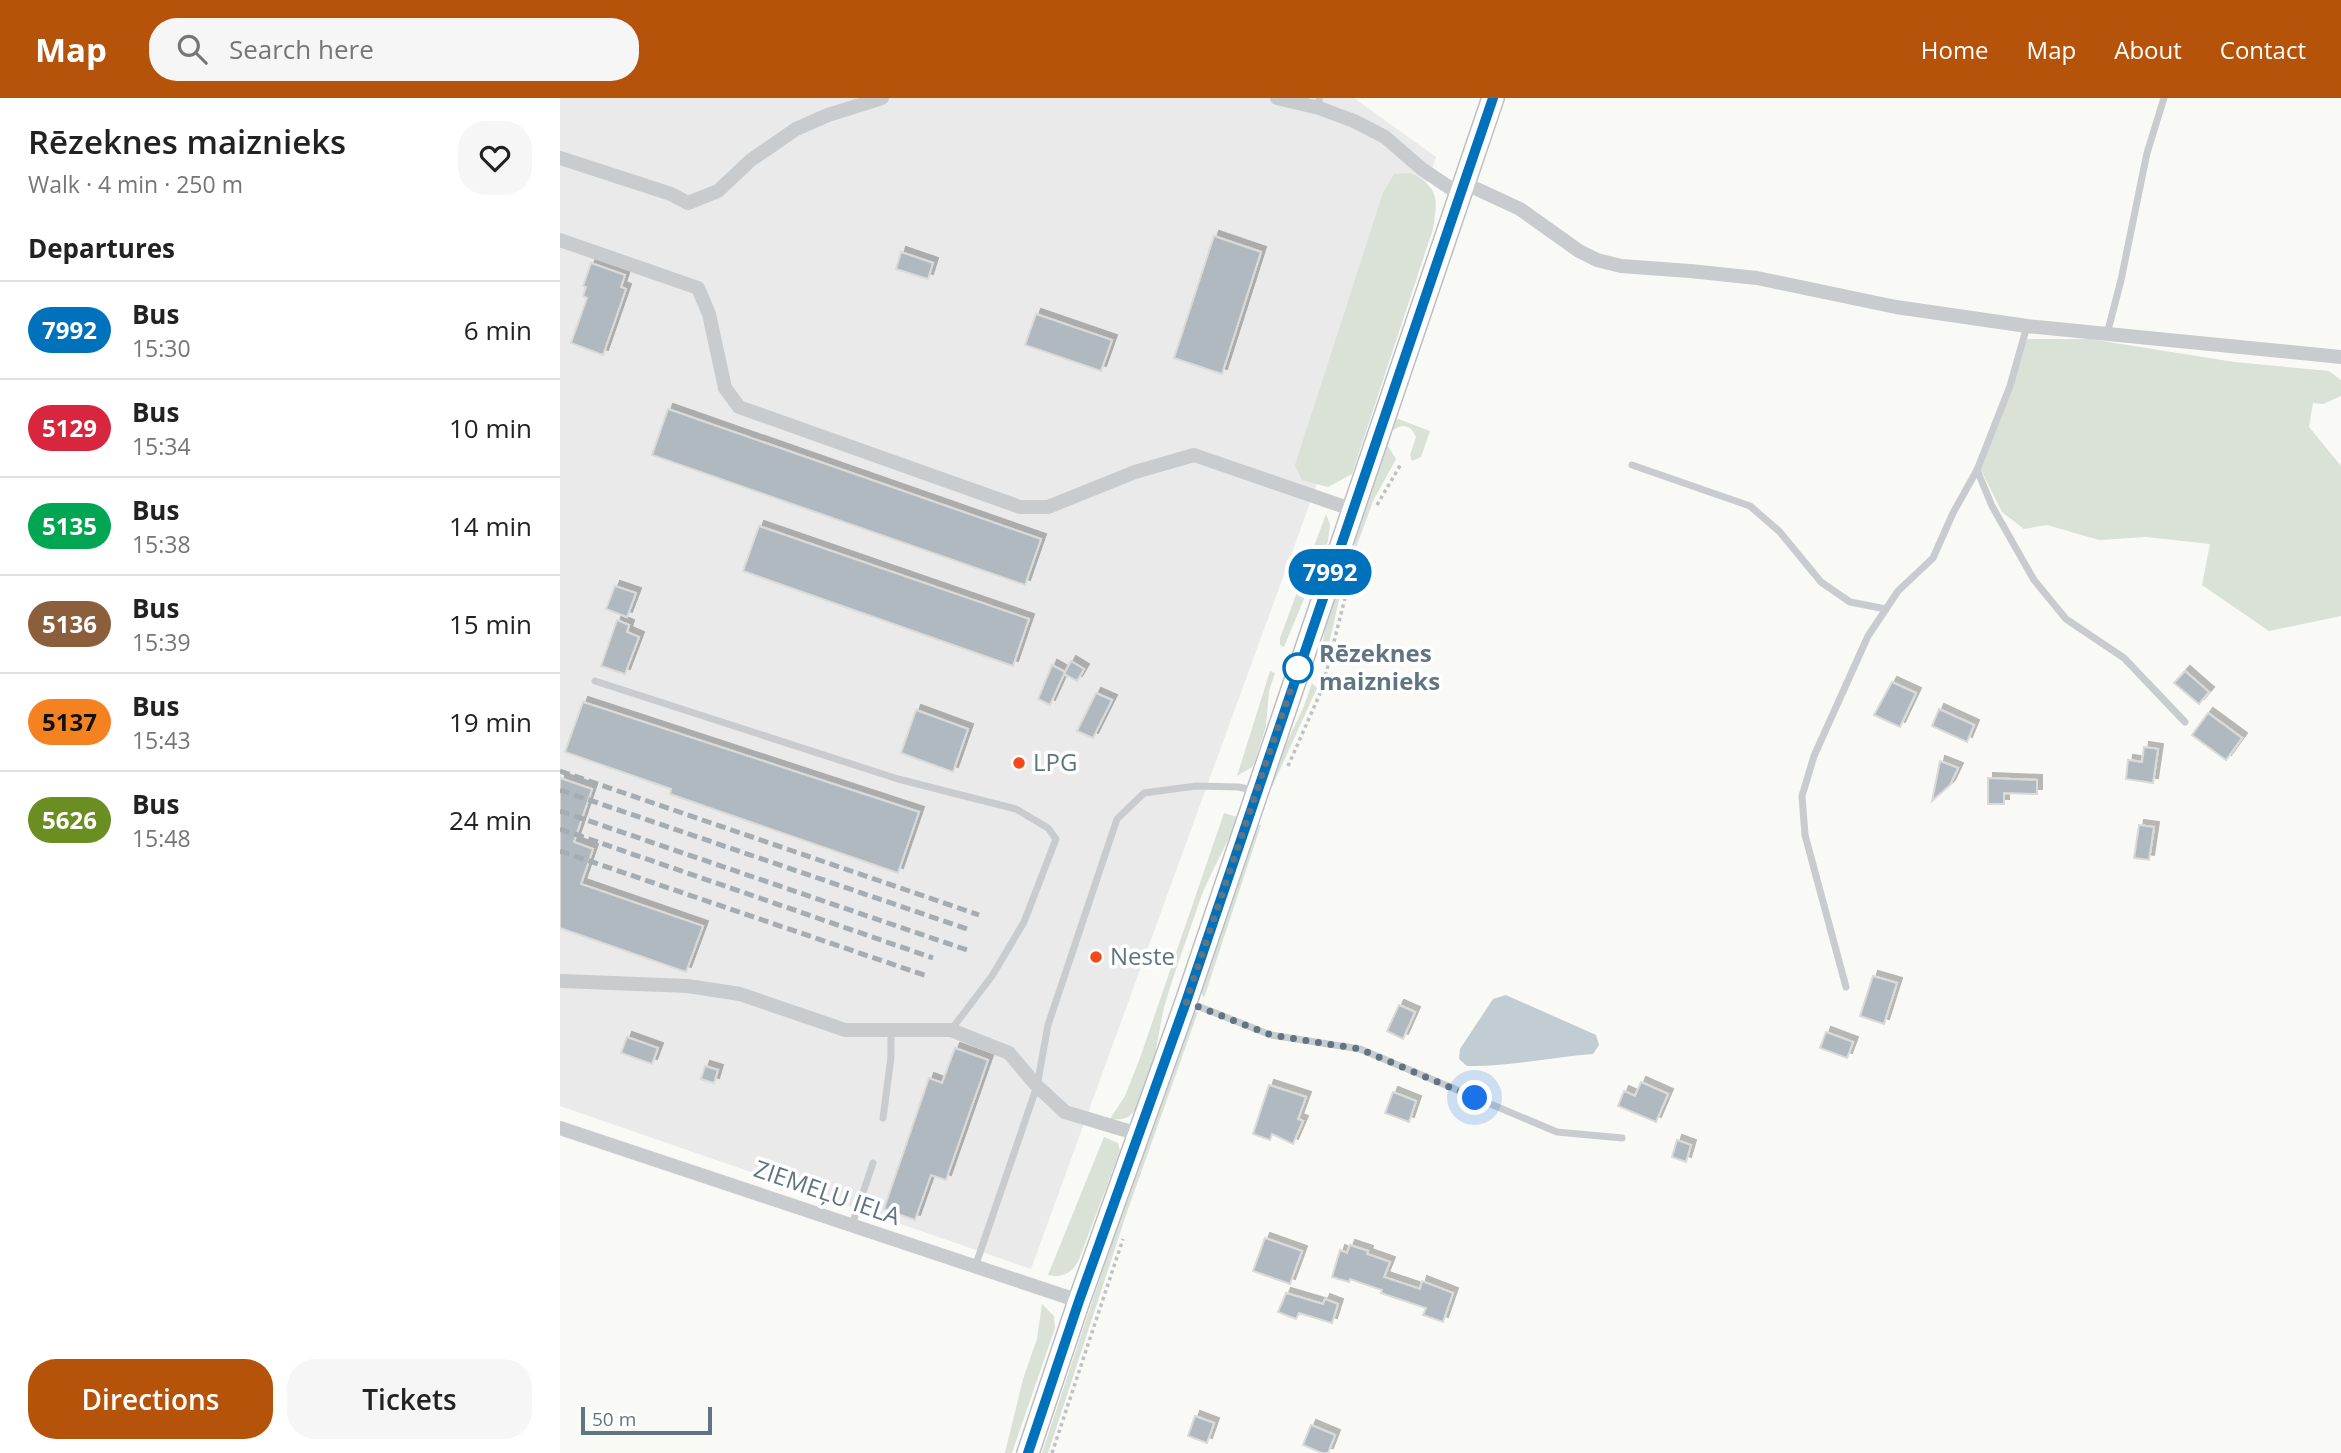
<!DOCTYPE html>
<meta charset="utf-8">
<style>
:root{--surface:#fff;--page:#f6f6f6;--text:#222;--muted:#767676;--line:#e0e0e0;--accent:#b45309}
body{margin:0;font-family:"Open Sans",sans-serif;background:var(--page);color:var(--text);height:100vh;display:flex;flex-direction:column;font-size:26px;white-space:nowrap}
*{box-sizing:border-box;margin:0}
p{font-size:23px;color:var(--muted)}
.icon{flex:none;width:38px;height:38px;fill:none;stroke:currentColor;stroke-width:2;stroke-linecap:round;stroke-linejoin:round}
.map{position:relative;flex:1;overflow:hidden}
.details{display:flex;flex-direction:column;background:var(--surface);width:560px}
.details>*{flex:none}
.badge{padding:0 14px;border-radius:23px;font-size:24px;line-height:46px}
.scale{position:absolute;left:21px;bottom:18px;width:131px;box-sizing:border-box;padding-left:7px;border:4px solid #607583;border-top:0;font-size:19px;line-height:24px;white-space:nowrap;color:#607583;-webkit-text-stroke:5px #fff;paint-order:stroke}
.you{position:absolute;width:35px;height:35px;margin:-18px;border:5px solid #fff;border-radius:50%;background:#1a73e8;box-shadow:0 0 0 10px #1a73e833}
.map>.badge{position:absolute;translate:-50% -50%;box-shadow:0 0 0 4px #fff}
h2{padding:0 28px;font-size:26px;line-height:63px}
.round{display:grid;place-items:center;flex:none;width:74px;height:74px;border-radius:28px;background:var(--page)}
.overview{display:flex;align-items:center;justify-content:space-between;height:119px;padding:0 28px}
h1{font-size:33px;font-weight:600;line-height:52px}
.action{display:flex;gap:14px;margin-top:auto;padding:14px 28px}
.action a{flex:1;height:80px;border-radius:28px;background:var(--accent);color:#fff;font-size:28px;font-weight:600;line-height:80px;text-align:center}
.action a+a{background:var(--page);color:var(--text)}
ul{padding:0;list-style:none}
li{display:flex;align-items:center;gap:21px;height:98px;padding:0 28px;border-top:2px solid var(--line)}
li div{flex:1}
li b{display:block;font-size:26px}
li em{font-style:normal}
li .badge{min-width:77px;font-weight:700;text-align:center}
header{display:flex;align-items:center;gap:42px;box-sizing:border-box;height:98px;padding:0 35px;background:var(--accent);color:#fff}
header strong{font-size:33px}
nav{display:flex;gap:38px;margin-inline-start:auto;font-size:24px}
.search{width:490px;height:63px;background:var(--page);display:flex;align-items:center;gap:18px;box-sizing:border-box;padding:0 24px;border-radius:28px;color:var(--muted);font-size:26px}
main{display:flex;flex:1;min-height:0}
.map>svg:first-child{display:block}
.built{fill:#e9eae9}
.green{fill:#dae1d6}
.water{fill:#c1cdd2}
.building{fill:#b0b9bf;stroke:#dadad8;stroke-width:2;filter:url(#shadow)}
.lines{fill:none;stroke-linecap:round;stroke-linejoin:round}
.primary-casing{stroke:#bbbfc3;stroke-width:24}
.path{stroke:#bfc2c4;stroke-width:3.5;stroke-dasharray:3.5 3.5;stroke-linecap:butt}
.lane{stroke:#c8cccf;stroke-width:7}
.street{stroke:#c8cccf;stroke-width:14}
.primary{stroke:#fff;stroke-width:21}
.rail{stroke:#a5adb3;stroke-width:5;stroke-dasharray:10 5;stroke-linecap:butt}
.line-casing{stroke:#fff;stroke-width:16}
.line{stroke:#0072bc;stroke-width:10}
.walk{stroke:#607583;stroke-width:7;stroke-dasharray:0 12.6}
.stop-dot{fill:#fff;stroke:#0072bc;stroke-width:3.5}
.poi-dot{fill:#f4491a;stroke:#fff;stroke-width:2.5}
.labels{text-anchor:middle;stroke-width:7;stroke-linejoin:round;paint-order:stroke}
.stop-label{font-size:24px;font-weight:bold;fill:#607583;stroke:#fff;text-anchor:start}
.poi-label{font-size:24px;fill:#607583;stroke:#fff;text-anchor:start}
.street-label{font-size:24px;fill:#607583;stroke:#fff}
</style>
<header>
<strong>Map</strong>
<div class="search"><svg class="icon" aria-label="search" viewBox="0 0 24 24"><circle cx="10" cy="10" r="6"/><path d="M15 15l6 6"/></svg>Search here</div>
<nav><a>Home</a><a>Map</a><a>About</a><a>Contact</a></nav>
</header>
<main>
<section class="details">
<div class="overview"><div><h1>Rēzeknes maiznieks</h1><p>Walk · 4 min · 250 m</p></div><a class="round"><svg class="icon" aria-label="heart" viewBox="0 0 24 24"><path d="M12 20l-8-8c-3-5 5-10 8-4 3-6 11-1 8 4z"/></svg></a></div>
<h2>Departures</h2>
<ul>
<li><span class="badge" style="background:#0072bc;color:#fff">7992</span><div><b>Bus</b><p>15:30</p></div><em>6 min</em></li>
<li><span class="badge" style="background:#d7263d;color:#fff">5129</span><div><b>Bus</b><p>15:34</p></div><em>10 min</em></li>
<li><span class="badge" style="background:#00a651;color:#fff">5135</span><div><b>Bus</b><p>15:38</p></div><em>14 min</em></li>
<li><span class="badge" style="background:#8b5e3c;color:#fff">5136</span><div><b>Bus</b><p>15:39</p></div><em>15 min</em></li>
<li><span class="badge" style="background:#f58220;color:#111">5137</span><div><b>Bus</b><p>15:43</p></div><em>19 min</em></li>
<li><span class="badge" style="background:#6b8e23;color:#fff">5626</span><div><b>Bus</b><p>15:48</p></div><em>24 min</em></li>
</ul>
<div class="action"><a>Directions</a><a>Tickets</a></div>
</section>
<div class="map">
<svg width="1781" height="1355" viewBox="0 0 1781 1355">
<defs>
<filter id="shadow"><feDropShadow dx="5" dy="-5" stdDeviation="0" flood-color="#0004"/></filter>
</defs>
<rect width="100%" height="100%" fill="#f9f9f5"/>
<path class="built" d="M0,0H794L876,59L471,1171L0,1008Z"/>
<g class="green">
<path d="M851,75C879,90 878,101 873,131L792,376L768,389L742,382L735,367L823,95L834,76Z"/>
<path d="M1467,241H1530L1674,264L1769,273L1781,282V298L1763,306L1753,305L1749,329L1781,368V518L1709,533L1642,487L1650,446L1586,439L1539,442L1487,427L1464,431L1442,414L1419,368Z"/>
<path d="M833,319L870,333L861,359L852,363L850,357L856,339C851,326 842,325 832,333L828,348L836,361L813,403L796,450L794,446V437L809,399Z"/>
<path d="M766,416L770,427L768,443L724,549L720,547V540Z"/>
<path d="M790,468L781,493L765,564L760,566L767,514L781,472Z"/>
<path d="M710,573L715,575L709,593L706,628L695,663L692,669L677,678Z"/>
<path d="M752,585L757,590L712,689L710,680L744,608Z"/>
<path d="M664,715L677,719C668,748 650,773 640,802C628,838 614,874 604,910C596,944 594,984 574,1013C568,1022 559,1022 550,1021L565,998L580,960Z"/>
<path d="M697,726L701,727L644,900L640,892Z"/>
<path d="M634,914H638L566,1117L488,1355H482L564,1108Z"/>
<path d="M544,1039L558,1045L560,1053L518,1164C510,1176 502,1180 488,1177Z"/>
<path d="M482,1206L494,1218L495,1230L452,1355H445L463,1281L477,1241Z"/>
</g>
<path class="water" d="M946,897L1036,937L1039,947L1033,956C991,959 949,969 907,968L899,961L900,951L933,901Z"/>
<g class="building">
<path d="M654,138L701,154L662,276L614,260Z"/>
<path d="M341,154L373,165L368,181L336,171Z"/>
<path d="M31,165L65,177L61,189L66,191L43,257L11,245L27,200L23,198L26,189L23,188Z"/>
<path d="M476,216L552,242L541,273L465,247Z"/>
<path d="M108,311L481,441L465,487L92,357Z"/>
<path d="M199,428L469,521L453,568L183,473Z"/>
<path d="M55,488L76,495L67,519L46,511Z"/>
<path d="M57,522L69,527L67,534L79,539L65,576L41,568Z"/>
<path d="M511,563L524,571L517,583L504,576Z"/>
<path d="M492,567L505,574L490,607L478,601Z"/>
<path d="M1625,573L1649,594L1639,606L1614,585Z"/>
<path d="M1332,584L1356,595L1340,629L1314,617Z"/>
<path d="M536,595L552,602L533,640L517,633Z"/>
<path d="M23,604L359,714L338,775L110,696L111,691L5,654Z"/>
<path d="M1379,611L1414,627L1407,644L1372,628Z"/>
<path d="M356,612L408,631L393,674L341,655Z"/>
<path d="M1648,615L1682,640L1666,662L1632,637Z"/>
<path d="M1584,649L1598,651L1593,685L1566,681L1568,662L1582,664Z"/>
<path d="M1380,663L1398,670L1390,687L1372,703Z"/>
<path d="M0,680L32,691L14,744L33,751L21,786L143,828L126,874L0,830Z"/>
<path d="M1428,680L1477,682V696L1444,695V706H1428Z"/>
<path d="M1579,727L1594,729L1589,762L1574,760Z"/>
<path d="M1313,878L1337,885L1324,926L1300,918Z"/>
<path d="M839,907L855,914L843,941L827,933Z"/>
<path d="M1266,934L1293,944L1287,960L1260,950Z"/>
<path d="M67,939L98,950L92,966L61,955Z"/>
<path d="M395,950L428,962L386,1082L371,1077L355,1122L324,1111L369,980L382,985Z"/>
<path d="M145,968L158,972L154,985L141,981Z"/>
<path d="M1081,984L1108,996L1096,1024L1058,1008L1064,993L1075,998Z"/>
<path d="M709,987L746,999L738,1021L743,1023L733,1046L712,1036L710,1042L693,1036Z"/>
<path d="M833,994L856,1003L849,1024L825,1015Z"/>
<path d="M1117,1042L1131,1047L1126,1064L1112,1059Z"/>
<path d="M705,1140L742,1153L730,1186L693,1173Z"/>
<path d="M790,1147L808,1153L807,1156L830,1164L824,1179L860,1191L862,1183L893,1195L883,1224L863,1217L866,1210L821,1195L822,1192L790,1181L789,1184L772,1179L780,1152L787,1155Z"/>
<path d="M726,1195L763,1206L765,1201L778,1206L772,1225L739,1215L736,1221L718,1214Z"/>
<path d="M635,1318L654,1325L647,1345L628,1338Z"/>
<path d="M751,1327L775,1337L768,1355H762L743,1347Z"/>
</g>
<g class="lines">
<g class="primary-casing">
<path id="primary" d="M468,1355L519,1203L626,904L933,0"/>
</g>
<g class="path">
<path d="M817,407L841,366"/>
<path d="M728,668L762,591L785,500"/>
<path d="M492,1355L563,1141"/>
</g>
<g class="lane">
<path d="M759,10V0"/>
<path d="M1547,236L1561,182L1587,55L1604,0"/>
<path d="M1072,367L1190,408L1219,433L1261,484L1290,504L1326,511"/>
<path d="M1417,372L1432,408L1474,482L1506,521L1564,560L1625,624"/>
<path d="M35,583L338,681L456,711L488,730L496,741L464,824L432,878L391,932"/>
<path d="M1286,889L1245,737L1242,698L1254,658L1308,538L1338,493L1373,460L1393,415L1417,372L1450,288L1467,228"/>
<path d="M630,905L711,937L800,951L997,1034L1062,1040"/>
<path d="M323,1020L331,959V932"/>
<path d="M292,1127L313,1065"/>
<path d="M415,1169L477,988L488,927L557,721L584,695L636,688L679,689L696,693"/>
</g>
<g class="street">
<path d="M717,0L759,10L794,23L825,39L862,71L899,96"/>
<path d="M0,60L111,96L128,105L158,93L191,62L236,31L268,17L322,0"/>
<path d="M904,85L960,111L1019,153L1037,162L1061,168L1130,173L1197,180L1336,209L1467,228L1781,259"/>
<path d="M0,142L138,190L149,216L165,290L179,309L460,409H488L575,374L634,357L791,411"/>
<path d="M2,883L128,888L180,896L285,932H391L449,955L477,988L505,1014L578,1036"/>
<path d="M0,1030L519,1203"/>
</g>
<use href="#primary" class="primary"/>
<g class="rail">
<path d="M0,673L419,817"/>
<path d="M0,692L410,832"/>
<path d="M0,713L407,852"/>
<path d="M0,731L373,860"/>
<path d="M0,753L367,878"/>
</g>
</g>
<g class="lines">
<g class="line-casing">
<path id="line" d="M468,1355L519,1203L626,904L933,0"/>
</g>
<use href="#line" class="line"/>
<path class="walk" d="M738,570L626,904L711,937L800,951L915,1000"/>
</g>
<circle class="stop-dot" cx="738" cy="570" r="14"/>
<g class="poi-dot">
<circle cx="459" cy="665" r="7"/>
<circle cx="536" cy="859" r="7"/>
</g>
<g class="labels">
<g class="stop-label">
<text x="759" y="564">Rēzeknes<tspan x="759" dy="28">maiznieks</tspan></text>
</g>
<g class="poi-label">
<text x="473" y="673">LPG</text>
<text x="550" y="867">Neste</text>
</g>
<g class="street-label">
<text transform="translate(267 1095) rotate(19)" y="8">ZIEMEĻU IELA</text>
</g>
</g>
</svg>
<div class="scale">50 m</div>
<div class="you" style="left:915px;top:1000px"></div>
<b class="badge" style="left:770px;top:474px;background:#0072bc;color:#fff">7992</b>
</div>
</main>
